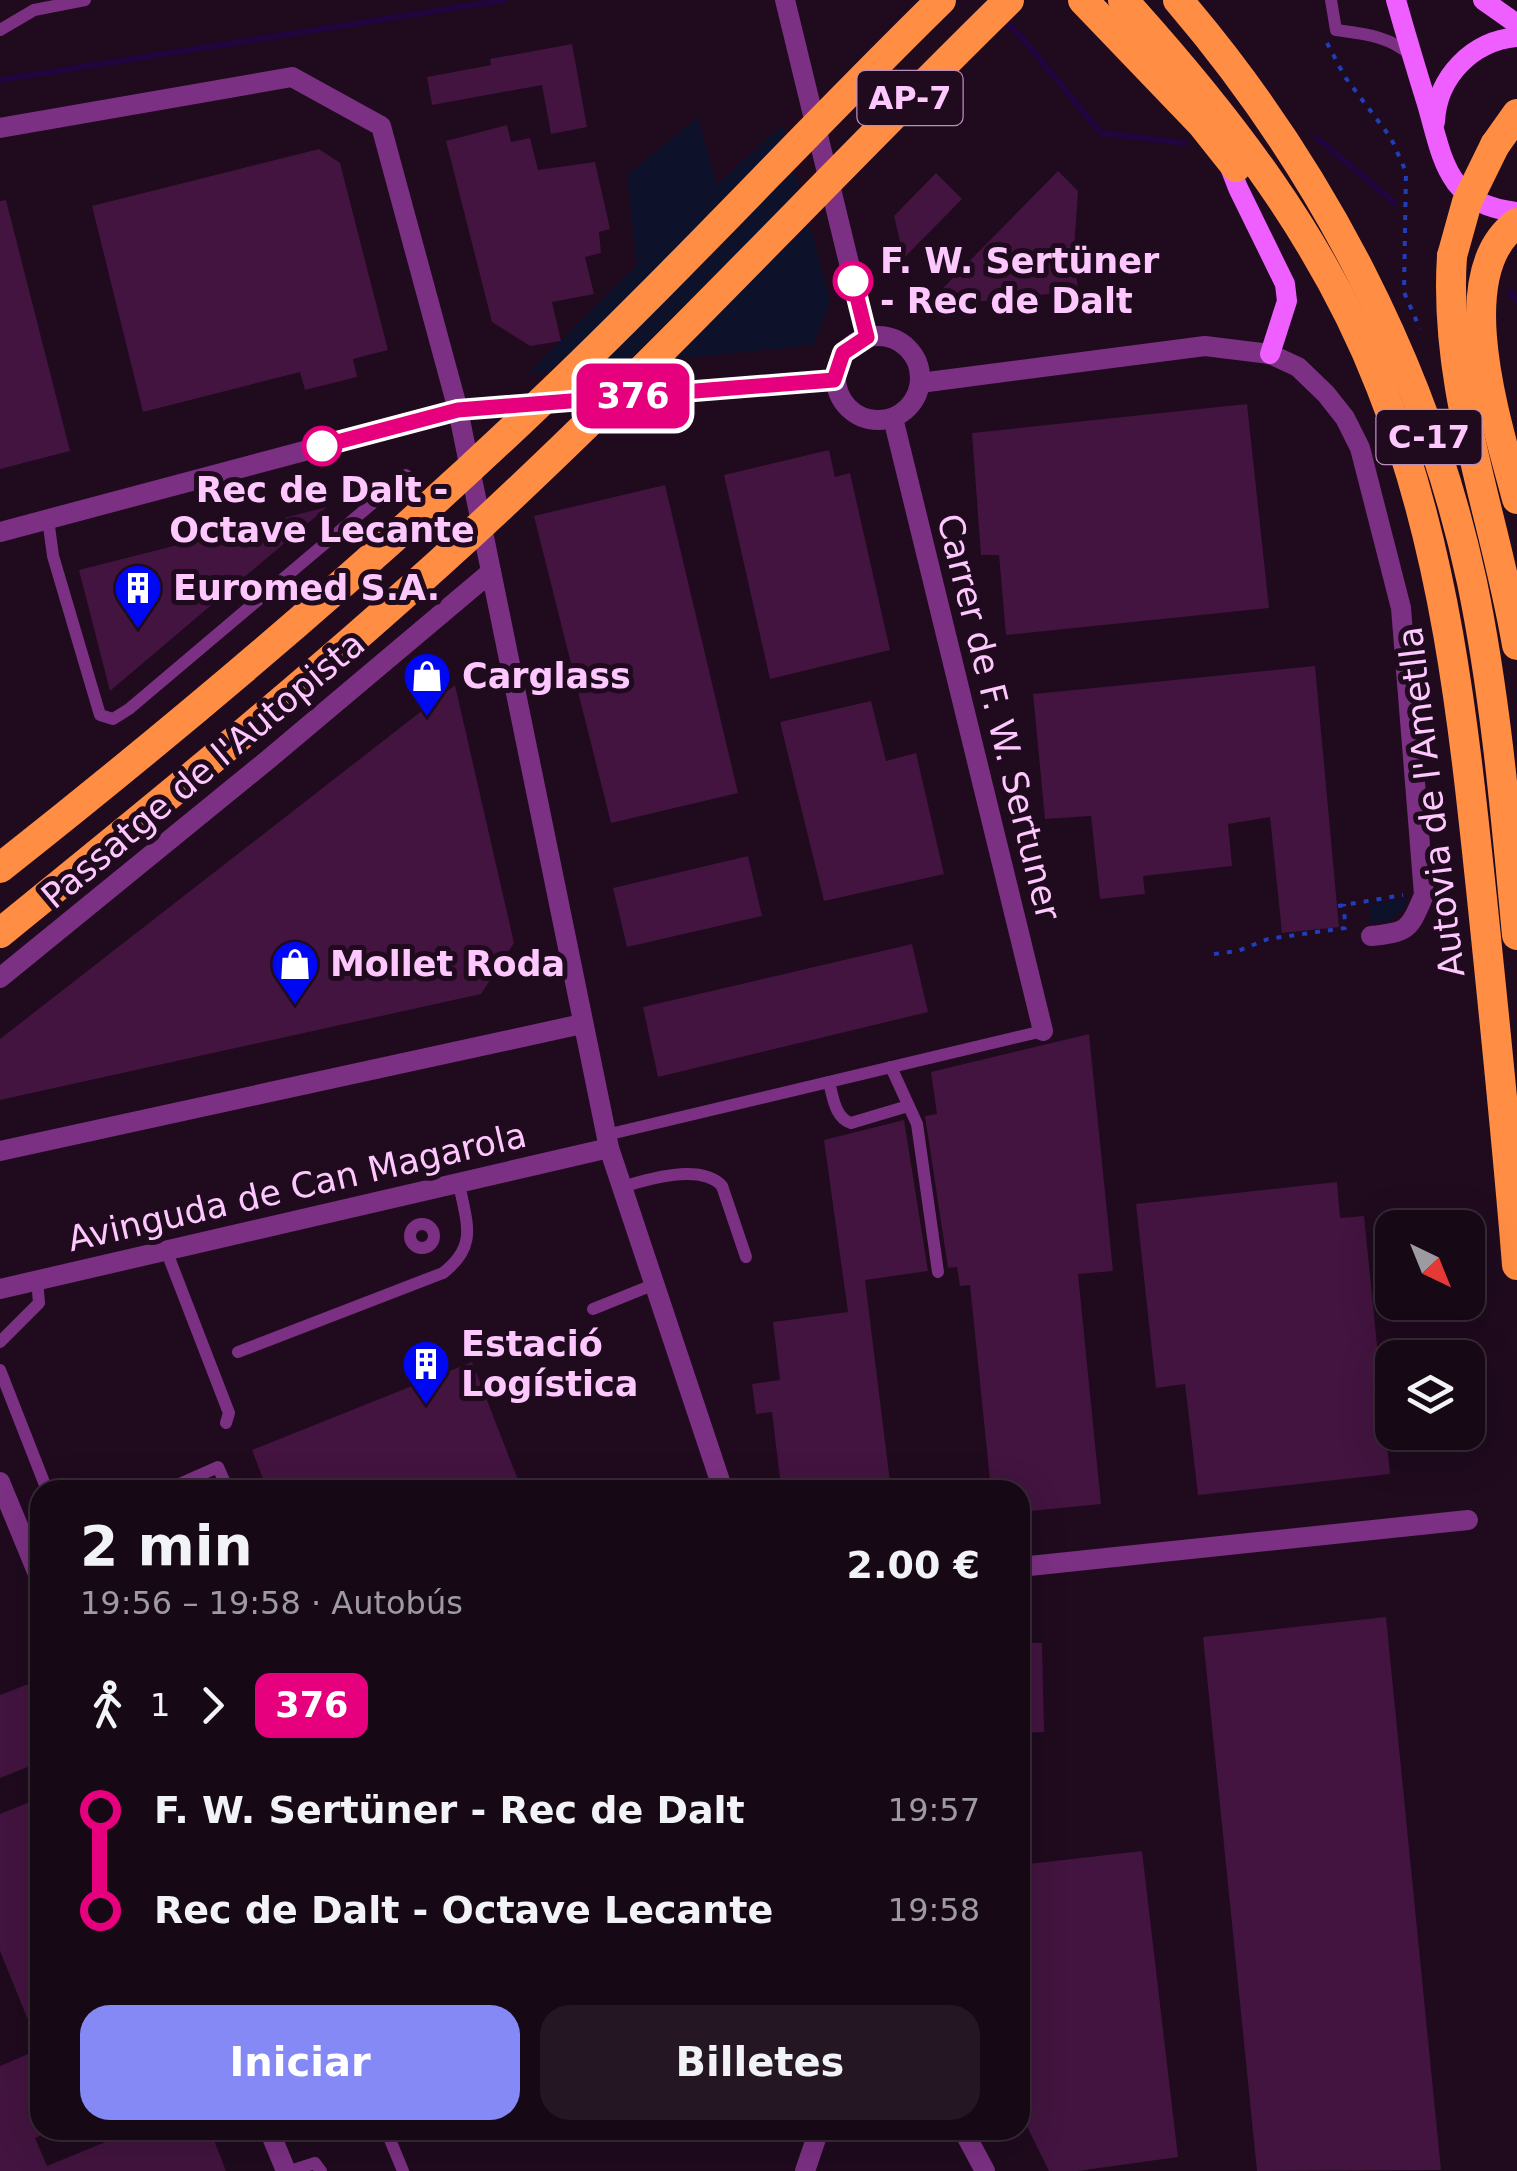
<!DOCTYPE html>
<html lang="es">
<meta charset="utf-8">
<style>
:root{--surface:#170816;--page:#241623;--text:#f1f3f6;--muted:#9e9aa1;--line:#362935;--accent:#8589f5}
body{margin:0;font-family:"DejaVu Sans",sans-serif;background:var(--page);color:var(--text);height:100vh;display:flex;flex-direction:column;font-size:38px;white-space:nowrap}
*{box-sizing:border-box;margin:0}
p{font-size:32px;color:var(--muted)}
.icon{flex:none;width:55px;height:55px;fill:none;stroke:currentColor;stroke-width:2;stroke-linecap:round;stroke-linejoin:round}
.map{position:relative;flex:1;overflow:hidden}
.details{position:absolute;left:30px;top:1480px;width:1000px;height:660px;display:flex;flex-direction:column;background:var(--surface);border-radius:30px;box-shadow:0 10px 40px #0002,0 0 0 2px var(--line)}
.details>*{flex:none}
.badge{padding:0 20px;border-radius:15px;font-size:35px;line-height:65px}
.needle{width:65px;rotate:137deg}
.tools{position:absolute;left:1375px;top:1210px;display:grid;gap:20px}
.tools a{display:grid;place-items:center;width:110px;height:110px;border-radius:20px;background:var(--surface);box-shadow:0 10px 40px #0002,0 0 0 2px var(--line);font-size:50px}
.map>.badge{position:absolute;translate:-50% -50%;box-shadow:0 0 0 5px #fff}
.legs{display:flex;align-items:center;gap:15px;height:110px;padding:0 50px;font-size:32px}
.legs p{margin-inline-start:auto}
.summary{display:flex;align-items:center;justify-content:space-between;height:170px;padding:0 50px}
h1{font-size:55px;font-weight:700;line-height:75px}
.action{display:flex;gap:20px;margin-top:auto;padding:20px 50px}
.action a{flex:1;height:115px;border-radius:30px;background:var(--accent);color:#fff;font-size:40px;font-weight:700;line-height:115px;text-align:center}
.action a+a{background:var(--page);color:var(--text)}
ul{padding:0 50px;list-style:none}
li{display:flex;align-items:center;gap:35px;height:100px;font-size:38px}
li i{display:grid;place-items:center;width:15px;height:100%;margin:0 12px;background:currentColor}
li i::after{content:'';width:25px;height:25px;margin:-12px;border:8px solid;border-radius:50%;background:var(--surface)}
li p{margin-inline-start:auto}
li:first-child i{background:linear-gradient(#0000 50%,currentColor 0)}
li:last-child i{background:linear-gradient(currentColor 50%,#0000 0)}
.map>svg:first-child{display:block}
.green{fill:#0d112a}
.lines{fill:none;stroke-linecap:round;stroke-linejoin:round}
.stream{stroke:#22043e;stroke-width:6}
.building{fill:#42143f}
.path{stroke:#213eba;stroke-width:4;stroke-dasharray:5 8;stroke-linecap:butt}
.lane{stroke:#7c3083;stroke-width:12}
.street{stroke:#7c3083;stroke-width:20}
.secondary{stroke:#ef5fff;stroke-width:20}
.highway{stroke:#ff8d43;stroke-width:30}
.highway-bridge{stroke:#ff8d43;stroke-width:30}
.line-1-casing{stroke:#fff;stroke-width:22}
.line-1{stroke:#e6007e;stroke-width:15}
.stop-1-dot{fill:#fff;stroke:#e6007e;stroke-width:5}
.labels{text-anchor:middle;stroke-width:10;stroke-linejoin:round;paint-order:stroke}
.shield{fill:#1f0a1e;stroke:#bb8fbc;stroke-width:2.5}
.shield-label{font-size:32px;font-weight:bold;fill:#fec8ff}
.stop-label{font-size:35px;font-weight:bold;fill:#fec8ff;stroke:#1f0a1e;text-anchor:start}
.poi-label{font-size:35px;font-weight:bold;fill:#fec8ff;stroke:#1f0a1e;text-anchor:start}
.street-label{font-size:35px;fill:#fec8ff;stroke:#1f0a1e}
</style>
<div class="map">
<svg width="1517" height="2171" viewBox="0 0 1517 2171">
<rect width="100%" height="100%" fill="#1f0a1e"/>
<g class="green">
<path d="M698,117L717,185L783,125L830,301L814,345L528,374L637,265L627,175Z"/>
<path d="M1407,898L1405,908L1389,921L1370,923L1369,904Z"/>
</g>
<g class="lines">
<g class="stream">
<path d="M1002,18L1024,40L1101,133L1185,143"/>
<path d="M0,80L504,0"/>
<path d="M1317,138L1395,203"/>
<path d="M1510,292L1517,301"/>
</g>
</g>
<g class="building">
<path d="M572,44L587,127L551,134L542,85L432,105L427,77L491,65L490,59Z"/>
<path d="M507,125L511,142L530,138L538,170L595,162L610,229L599,232L601,253L585,257L594,294L552,302L561,341L530,346L492,322L446,141Z"/>
<path d="M319,149L340,163L388,350L353,359L357,377L305,390L300,372L143,412L92,206Z"/>
<path d="M1058,171L1078,191L1074,249L1078,291L945,305L944,287Z"/>
<path d="M936,173L962,199L904,258L894,216Z"/>
<path d="M6,200L70,451L0,469V201Z"/>
<path d="M1247,404L1269,608L1006,635L999,555H981L972,433Z"/>
<path d="M829,450L835,477L850,473L890,650L770,679L724,475Z"/>
<path d="M665,485L738,793L611,823L534,516Z"/>
<path d="M327,507L110,691L79,570Z"/>
<path d="M1315,666L1339,927L1282,933L1270,817L1228,824L1232,866L1143,876L1145,894L1100,899L1091,816L1045,819L1033,694Z"/>
<path d="M455,685L514,943L481,994L0,1100V1039Z"/>
<path d="M871,701L886,761L916,753L944,874L824,901L780,722Z"/>
<path d="M748,856L762,916L627,947L613,888Z"/>
<path d="M912,944L928,1012L658,1077L643,1007Z"/>
<path d="M1089,1034L1113,1271L1078,1274L1101,1504L1020,1512V1490H991L970,1285L960,1286L957,1267L948,1268L925,1116L937,1114L931,1072Z"/>
<path d="M904,1120L928,1271L865,1280L891,1490H790V1486L781,1487L772,1412L756,1414L752,1384L780,1380L773,1322L848,1312L824,1140Z"/>
<path d="M1337,1182L1340,1218L1364,1216L1390,1474L1198,1495L1185,1384L1156,1388L1136,1204Z"/>
<path d="M472,1362L522,1490H267L252,1450Z"/>
<path d="M1386,1617L1441,2170L1257,2171L1203,1637Z"/>
<path d="M1020,1643H1042L1044,1732L1020,1733Z"/>
<path d="M31,1683L40,1706V1762L0,1778V1695Z"/>
<path d="M40,1798V2047H39L0,1951V1814Z"/>
<path d="M1142,1851L1178,2157L1078,2171H1049L1020,2112V1865Z"/>
<path d="M40,2049V2136L35,2138L47,2166L135,2130H210L226,2171H0V2066Z"/>
</g>
<g class="lines">
<g class="path">
<path d="M1327,43L1345,77L1391,138L1406,172L1404,292L1420,329"/>
<path d="M1338,906L1403,895"/>
<path d="M1214,954L1238,951L1268,939L1345,928L1344,904"/>
</g>
<g class="lane">
<path d="M1331,0L1336,30C1365,34 1389,36 1412,56"/>
<path d="M0,30L34,10L85,0"/>
<path d="M48,519L53,556L100,715L113,719L129,709L406,475"/>
<path d="M891,1067L917,1124L938,1272"/>
<path d="M829,1082C833,1097 835,1118 851,1123L908,1106"/>
<path d="M606,1135L1043,1031"/>
<path d="M622,1187C648,1179 701,1163 722,1186L746,1257"/>
<circle cx="422" cy="1236" r="12"/>
<path d="M166,1250L229,1413L226,1423"/>
<path d="M593,1309L655,1284"/>
<path d="M0,1342L39,1303L37,1280"/>
<path d="M238,1352L443,1273C479,1245 466,1223 459,1183"/>
<path d="M0,1370L47,1490"/>
<path d="M166,1490L218,1467L228,1490"/>
<path d="M386,2130L403,2171"/>
<path d="M290,2171L315,2163L321,2171"/>
</g>
<g class="street">
<path d="M785,0L867,337"/>
<path d="M0,128L292,77L381,126L458,410L609,1148L723,1490"/>
<circle cx="878" cy="378" r="42"/>
<path d="M920,383L1205,346L1270,354L1298,367L1326,394L1345,418L1360,448L1401,608L1424,895C1409,929 1410,932 1371,936"/>
<path d="M893,418L1043,1031"/>
<path d="M0,532L458,410L834,380"/>
<path d="M0,978L270,758L491,572"/>
<path d="M0,1151L582,1024"/>
<path d="M0,1289L609,1148"/>
<path d="M0,1482L40,1579"/>
<path d="M1020,1567L1468,1520"/>
<path d="M269,2130L286,2171"/>
<path d="M963,2130L985,2171"/>
<path d="M805,2171L819,2130"/>
</g>
<g class="secondary">
<path d="M1396,0C1406,35 1416,69 1427,104C1443,159 1446,205 1517,212"/>
<path d="M1483,0L1517,24"/>
<path d="M1435,122C1437,77 1472,41 1517,37"/>
<path d="M1226,157L1238,188L1285,284L1287,301L1270,354"/>
</g>
<g class="highway">
<path d="M1083,0L1201,123L1236,167"/>
<path d="M1123,0C1228,116 1324,240 1381,387C1445,549 1463,718 1481,889C1494,1014 1507,1139 1517,1265"/>
<path d="M1178,0C1320,166 1426,368 1472,582C1496,698 1506,818 1517,935"/>
<path d="M1495,145L1517,114"/>
<path d="M1517,223C1446,274 1499,429 1517,499"/>
<path d="M1452,256C1443,390 1495,515 1517,645"/>
</g>
<g class="highway-bridge">
<path d="M1452,256L1467,202L1495,145"/>
<path d="M0,868C181,725 356,577 523,419C667,284 800,138 941,0"/>
<path d="M0,933C168,797 336,660 495,512C672,347 836,169 1009,0"/>
</g>
</g>
<g class="lines">
<g class="line-1-casing">
<path id="line-1" d="M322,446L458,410L834,380L843,353L867,337L853,281"/>
</g>
<use href="#line-1" class="line-1"/>
</g>
<defs>
<g id="building-pin" transform="scale(2.5)"><path d="M0 17L-7.5 6A9.5 9.5 0 1 1 7.5 6Z" fill="#0007f3" stroke="#1f0a1e"/><path d="M-4-6H4V6H1V3H-1V6H-4ZM-2.5-4.3h1.7v1.8h-1.7ZM.8-4.3h1.7v1.8H.8ZM-2.5-1h1.7V.8h-1.7ZM.8-1h1.7V.8H.8Z" fill="#fff"/></g>
<g id="shop-pin" transform="scale(2.5)"><path d="M0 17L-7.5 6A9.5 9.5 0 1 1 7.5 6Z" fill="#0007f3" stroke="#1f0a1e"/><path d="M-5-2.5h2.3a2.7 3.5 0 0 1 5.4 0H5L5.5 6h-11ZM-1.5-2.5h3a1.5 2.3 0 0 0-3 0Z" fill="#fff"/></g>
</defs>
<g fill-rule="evenodd">
<use href="#building-pin" x="138" y="588"/>
<use href="#shop-pin" x="427" y="676"/>
<use href="#shop-pin" x="295" y="964"/>
<use href="#building-pin" x="426" y="1364"/>
</g>
<g class="stop-1-dot">
<circle cx="853" cy="281" r="18"/>
<circle cx="322" cy="446" r="18"/>
</g>
<g class="labels">
<g class="shield">
<rect x="857.5" y="71" width="105" height="54" rx="8"/>
<rect x="1376.5" y="410" width="105" height="54" rx="8"/>
</g>
<g class="shield-label">
<text x="910" y="109">AP-7</text>
<text x="1429" y="448">C-17</text>
</g>
<g class="stop-label">
<text x="880" y="273">F. W. Sertüner<tspan x="880" dy="40">- Rec de Dalt</tspan></text>
<text x="322" y="502" text-anchor="middle">Rec de Dalt -<tspan x="322" dy="40">Octave Lecante</tspan></text>
</g>
<g class="poi-label">
<text x="173" y="600">Euromed S.A.</text>
<text x="462" y="688">Carglass</text>
<text x="330" y="976">Mollet Roda</text>
<text x="461" y="1356">Estació<tspan x="461" dy="40">Logística</tspan></text>
</g>
<g class="street-label">
<text transform="translate(999 717) rotate(76)" y="12">Carrer de F. W. Sertuner</text>
<text transform="translate(203 770) rotate(-40)" y="12">Passatge de l'Autopista</text>
<text transform="translate(1431 802) rotate(-97)" y="12">Autovia de l'Ametlla</text>
<text transform="translate(297 1187) rotate(-13)" y="12">Avinguda de Can Magarola</text>
</g>
</g>
</svg>
<div class="tools">
<a><svg class="needle" viewBox="-14 -14 28 28"><path d="M0-13l5 13h-10z" fill="#e53935"/><path d="M0 13l5-13h-10z" fill="#9e9aa1"/></svg></a>
<a><svg class="icon" aria-label="layers" viewBox="0 0 24 24"><path d="M12 4l9 5-9 5-9-5zM3 14l9 5 9-5"/></svg></a>
</div>
<b class="badge" style="left:633px;top:396px;background:#e6007e;color:#fff">376</b>
<section class="details">
<div class="summary"><div><h1>2 min</h1><p>19:56 – 19:58 · Autobús</p></div><b>2.00 €</b></div>
<div class="legs"><svg class="icon" aria-label="walk" viewBox="0 0 24 24"><circle cx="13" cy="4" r="2"/><path d="M13 8l-2 6 4 7M11 14l-3 7M7 12l3-4h3l4 4"/></svg>1<svg class="icon" aria-label="forward" viewBox="0 0 24 24"><path d="M9 5l7 7-7 7"/></svg><b class="badge" style="background:#e6007e;color:#fff">376</b></div>
<ul>
<li><i style="color:#e6007e"></i><b>F. W. Sertüner - Rec de Dalt</b><p>19:57</p></li>
<li><i style="color:#e6007e"></i><b>Rec de Dalt - Octave Lecante</b><p>19:58</p></li>
</ul>
<div class="action"><a>Iniciar</a><a>Billetes</a></div>
</section>
</div>
